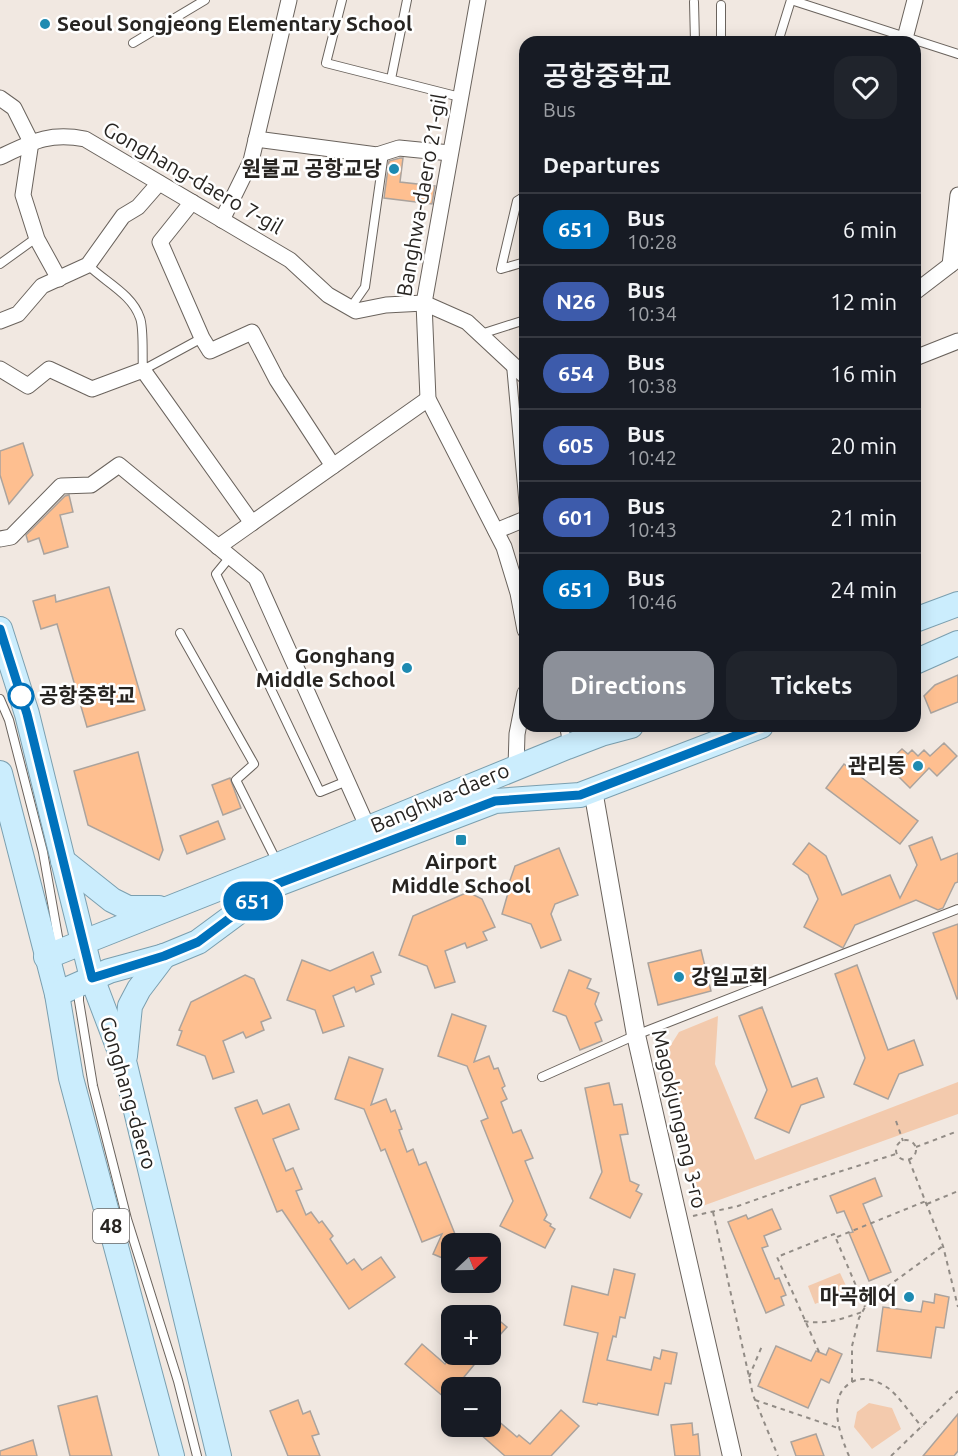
<!DOCTYPE html>
<meta charset="utf-8">
<style>
:root{--surface:#171b24;--page:#20242c;--text:#f1f3f6;--muted:#9ea1a6;--line:#363941;--accent:#8c9099}
body{margin:0;font-family:Ubuntu,"Noto Sans KR",sans-serif;background:var(--page);color:var(--text);height:100vh;display:flex;flex-direction:column;font-size:22px;white-space:nowrap}
*{box-sizing:border-box;margin:0}
p{font-size:20px;color:var(--muted)}
.icon{flex:none;width:33px;height:33px;fill:none;stroke:currentColor;stroke-width:2;stroke-linecap:round;stroke-linejoin:round}
.map{position:relative;flex:1;overflow:hidden}
.side{position:absolute;left:519px;top:36px;width:402px;height:696px;display:flex;flex-direction:column;background:var(--surface);border-radius:18px;box-shadow:0 3px 15px #0003}
.side>*{flex:none}
.badge{padding:0 12px;border-radius:20px;font-size:21px;line-height:39px}
.needle{width:39px;rotate:68deg}
.buttons{position:absolute;left:441px;top:1233px;display:grid;gap:12px}
.buttons a{display:grid;place-items:center;width:60px;height:60px;border-radius:12px;background:var(--surface);box-shadow:0 3px 15px #0003;font-size:30px}
.map>.badge{position:absolute;translate:-50% -50%;box-shadow:0 0 0 3px #fff}
h2{padding:0 24px;font-size:22px;line-height:54px}
.round{display:grid;place-items:center;flex:none;width:63px;height:63px;border-radius:18px;background:var(--page)}
.overview{display:flex;align-items:center;justify-content:space-between;height:102px;padding:0 24px}
h1{font-size:28px;font-weight:600;line-height:45px}
.cta{display:flex;gap:12px;margin-top:auto;padding:12px 24px}
.cta a{flex:1;height:69px;border-radius:18px;background:var(--accent);color:#fff;font-size:24px;font-weight:600;line-height:69px;text-align:center}
.cta a+a{background:var(--page);color:var(--text)}
ul{padding:0;list-style:none}
li{display:flex;align-items:center;gap:18px;height:72px;padding:0 24px;border-top:2px solid var(--line)}
li div{flex:1}
li b{display:block;font-size:22px}
li em{font-style:normal}
li .badge{min-width:66px;font-weight:700;text-align:center}
.map>svg:first-child{display:block}
.green{fill:#f3caad}
.building{fill:#febf90;stroke:#aba39d;stroke-width:1.5}
.lines{fill:none;stroke-linecap:round;stroke-linejoin:round}
.service-casing{stroke:#6a635d;stroke-width:10}
.minor-casing{stroke:#6a635d;stroke-width:17}
.tertiary-casing{stroke:#6a635d;stroke-width:20}
.primary-casing{stroke:#7b9faf;stroke-width:26}
.path{stroke:#928c86;stroke-width:2;stroke-dasharray:4.5 4.5;stroke-linecap:butt}
.service{stroke:#fff;stroke-width:8}
.minor{stroke:#fff;stroke-width:15}
.tertiary{stroke:#fff;stroke-width:18}
.primary{stroke:#cbedfd;stroke-width:24}
.line-casing{stroke:#fff;stroke-width:14}
.line{stroke:#0072bc;stroke-width:9}
.poi-dot{fill:#1e8ab1;stroke:#fff;stroke-width:2}
.stop-dot{fill:#fff;stroke:#0072bc;stroke-width:3}
.labels{text-anchor:middle;stroke-width:5;stroke-linejoin:round;paint-order:stroke}
.shield{fill:#fff;stroke:#686664;stroke-width:1.5}
.shield-label{font-size:20px;font-weight:bold;fill:#272421}
.poi-label{font-size:21px;font-weight:bold;fill:#272421;stroke:#fff;text-anchor:end}
.street-label{font-size:21px;fill:#272421;stroke:#fff}
.stop-label{font-size:21px;font-weight:bold;fill:#272421;stroke:#fff;text-anchor:start}
</style>
<div class="map">
<svg width="958" height="1456" viewBox="0 0 958 1456">
<rect width="100%" height="100%" fill="#f1e8e1"/>
<g class="green">
<path d="M718,1016L715,1064L755,1160L958,1082V1114L697,1208L664,1056L679,1032Z"/>
<path d="M840,1273L848,1290L815,1304L808,1286Z"/>
<path d="M869,1403L892,1408L901,1429L872,1449L854,1427L857,1412Z"/>
</g>
<g class="building">
<path d="M400,158H403L400,182L435,186L432,204L384,198L389,161Z"/>
<path d="M23,443L33,475L9,504L0,475V451Z"/>
<path d="M69,495L73,512L60,515L68,547L44,554L39,538L28,542L26,535L65,496Z"/>
<path d="M109,587L145,710L87,727L57,624L41,629L33,601L55,595L56,602Z"/>
<path d="M958,675V702L931,713L924,696L935,685Z"/>
<path d="M944,743L957,756L937,776L929,768L910,788L886,764L902,749L908,754L912,750L918,756L924,750L930,756Z"/>
<path d="M138,752L163,850L159,860L88,825L74,771Z"/>
<path d="M844,764L918,821L900,844L826,788Z"/>
<path d="M230,778L241,808L223,815L212,785Z"/>
<path d="M218,821L225,839L187,854L180,836Z"/>
<path d="M932,837L941,860L958,853V882L955,883L943,908L938,910L916,900L855,925L843,948L804,927L818,899L808,875L793,864L809,843L826,856L842,895L890,875L900,898L917,865L909,846Z"/>
<path d="M559,848L578,895L555,904L551,914L561,940L541,948L531,924L502,914L510,886H508L515,866Z"/>
<path d="M468,892L482,899L495,927L483,932L487,940L467,948L465,943L445,951L455,982L435,988L427,966L399,955L413,916Z"/>
<path d="M958,924V998L957,999L933,933Z"/>
<path d="M701,950L711,991L658,1005L648,963Z"/>
<path d="M373,952L381,972L371,976L374,984L356,992L354,987L333,996L344,1026L323,1033L315,1010L287,1000L302,960L330,971Z"/>
<path d="M857,965L888,1050L914,1040L923,1065L899,1074L888,1099L854,1084L865,1058L835,974Z"/>
<path d="M569,970L591,979L587,988L599,993L595,1004L602,1020L595,1023L602,1041L580,1050L566,1016L553,1011Z"/>
<path d="M245,975L254,979L271,1018L261,1022L264,1030L246,1038L243,1032L223,1041L234,1072L213,1079L205,1056L177,1045L182,1031L179,1030L191,1002Z"/>
<path d="M762,1007L792,1087L817,1078L824,1097L801,1105L789,1133L755,1118L767,1090L739,1016Z"/>
<path d="M452,1014L486,1026L474,1062L489,1056L494,1069L498,1068L505,1086L502,1088L507,1099L501,1102L513,1133L521,1130L533,1158L525,1161L547,1215L544,1220L551,1224L550,1226L555,1229L545,1248L500,1226L513,1201L481,1121L488,1118L467,1066L438,1056Z"/>
<path d="M349,1057L383,1069L371,1105L386,1099L391,1112L395,1110L402,1129L399,1130L407,1152L413,1149L419,1165L426,1162L459,1244H452V1262L433,1254L442,1234L422,1242L385,1149L381,1151L364,1109L335,1099Z"/>
<path d="M609,1083L614,1105L622,1104L628,1134L620,1135L630,1181L639,1185L636,1191L642,1194L630,1218L590,1198L602,1172L585,1088Z"/>
<path d="M257,1100L263,1114L289,1104L299,1129L273,1139L286,1171L293,1168L302,1189L296,1191L306,1215L311,1212L319,1223L322,1221L333,1236L330,1239L347,1264L354,1259L362,1270L381,1257L395,1277L349,1309L282,1210L277,1212L235,1108Z"/>
<path d="M875,1178L882,1196L863,1204L891,1272L869,1281L849,1233L853,1232L844,1211L837,1213L830,1196Z"/>
<path d="M772,1209L781,1229L764,1236L768,1246L762,1248L775,1279L779,1278L786,1295L781,1297L784,1305L766,1313L728,1222L746,1215L748,1219Z"/>
<path d="M614,1269L635,1274L625,1318L620,1317L616,1337L613,1336L607,1360L651,1370L654,1357L660,1359L662,1350L677,1353L671,1384L665,1383L658,1415L598,1403L597,1405L583,1402L598,1333L564,1325L572,1286L608,1295Z"/>
<path d="M935,1294L949,1297L944,1328L936,1327L931,1358L877,1351L883,1307L921,1312L923,1301L934,1303Z"/>
<path d="M490,1313L507,1327L490,1346Z"/>
<path d="M422,1344L445,1364L453,1354H483L455,1388H452V1404L405,1364Z"/>
<path d="M776,1346L811,1361L816,1351L826,1355L829,1348L842,1354L829,1383L821,1379L808,1408L758,1386Z"/>
<path d="M97,1396L112,1456H70L58,1406Z"/>
<path d="M298,1400L303,1414L310,1411L319,1434L312,1436L320,1456H288L270,1411Z"/>
<path d="M561,1410L579,1426L551,1456H505L471,1426H490V1414L517,1437L519,1435L530,1444Z"/>
<path d="M958,1414V1451L954,1456H923Z"/>
<path d="M692,1423L693,1435L698,1434L700,1456H675L671,1425Z"/>
<path d="M816,1434L824,1456H796L791,1442Z"/>
<path d="M33,1440L37,1456H0V1451Z"/>
</g>
<g class="lines">
<g class="service-casing">
<g id="service">
<path d="M342,0L326,63L460,97"/>
<path d="M791,0L958,54"/>
<path d="M694,2L695,42"/>
<path d="M721,42V5"/>
<path d="M778,42L791,0"/>
<path d="M133,43L205,0"/>
<path d="M391,79L407,0"/>
<path d="M525,196L517,201L501,269L525,262"/>
<path d="M0,264L36,238"/>
<path d="M88,265C105,282 132,294 140,318C144,328 142,357 143,370L202,338"/>
<path d="M351,307L365,287L384,153"/>
<path d="M481,334L525,320"/>
<path d="M511,365L525,519"/>
<path d="M230,557L216,574L320,792L347,781"/>
<path d="M180,633L254,764L236,780L277,862"/>
<path d="M0,699L9,720L43,852L60,948"/>
<path d="M564,726L567,742"/>
<path d="M79,987V1001L93,1086L127,1219L178,1381L197,1456"/>
<path d="M542,1077L636,1035L958,909"/>
</g>
</g>
<g class="minor-casing">
<g id="minor">
<path d="M478,0L424,303L428,399L504,547L518,593L525,630"/>
<path d="M904,42L915,0"/>
<path d="M0,98L14,108L31,142L23,195L37,239L59,279"/>
<path d="M256,139L377,155L399,148L450,153"/>
<path d="M0,157C32,142 49,132 85,139L290,260L328,295L356,311L386,305L424,303L467,322L525,376"/>
<path d="M192,202L160,242L202,338L210,351L252,332L277,380L333,466"/>
<path d="M222,220L251,161L289,0"/>
<path d="M950,265L958,195"/>
<path d="M915,292L958,259"/>
<path d="M0,321L18,314L42,286L88,265L123,216L138,207L159,183"/>
<path d="M915,358L958,341"/>
<path d="M0,369L28,386L49,369L92,389L143,370L252,523"/>
<path d="M496,531L525,519"/>
<path d="M0,539L11,537L61,486L91,485L119,465L256,578L368,828"/>
<path d="M218,547L428,399"/>
<path d="M516,767L517,734L525,693"/>
</g>
</g>
<g class="tertiary-casing">
<path id="tertiary" d="M593,790L636,1035L732,1456"/>
</g>
<g class="primary-casing">
<g id="primary">
<path d="M915,620L958,604"/>
<path d="M0,629L27,714L92,978L125,1065L219,1456"/>
<path d="M915,662L958,643"/>
<path d="M0,773L57,994L71,1078L172,1456"/>
<path d="M63,861L112,900L128,908H159"/>
<path d="M46,957L278,865L567,747L601,734L631,726"/>
<path d="M57,994L109,971L164,956L198,942L275,885L495,801L580,795L761,726"/>
<path d="M125,1056L130,1006L139,989L164,956"/>
</g>
</g>
<g class="path">
<path d="M896,1121L903,1141"/>
<circle cx="906" cy="1150" r="10"/>
<path d="M916,1147L958,1131"/>
<path d="M909,1160L943,1246L958,1307"/>
<path d="M927,1204L958,1191"/>
<path d="M713,1212L753,1395L778,1456"/>
<path d="M693,1216L738,1206L800,1184L896,1154"/>
<path d="M837,1237L926,1201"/>
<path d="M804,1321C825,1325 842,1319 862,1312"/>
<path d="M819,1352L777,1257L834,1234L865,1307"/>
<path d="M749,1377L762,1346"/>
<path d="M852,1382V1346L859,1318L869,1300L943,1246"/>
<path d="M755,1400L838,1428"/>
<path d="M849,1456C840,1435 825,1394 854,1381C865,1376 878,1381 888,1388C898,1395 913,1417 922,1427"/>
<path d="M891,1456L958,1391"/>
</g>
<use href="#service" class="service"/>
<use href="#minor" class="minor"/>
<use href="#tertiary" class="tertiary"/>
<use href="#primary" class="primary"/>
</g>
<g class="lines">
<g class="line-casing">
<path id="line" d="M0,629L27,714L92,978L164,956L198,942L274,885L495,801L580,795L761,726"/>
</g>
<use href="#line" class="line"/>
</g>
<g class="poi-dot">
<circle cx="45" cy="24" r="6"/>
<circle cx="394" cy="169" r="6"/>
<circle cx="407" cy="668" r="6"/>
<circle cx="918" cy="766" r="6"/>
<rect x="455" y="834" width="12" height="12" rx="3"/>
<circle cx="679" cy="977" r="6"/>
<circle cx="909" cy="1297" r="6"/>
</g>
<circle class="stop-dot" cx="21" cy="696" r="12"/>
<g class="labels">
<rect class="shield" x="93" y="1209" width="36" height="34" rx="4.5"/>
<g class="shield-label">
<text x="111" y="1233">48</text>
</g>
<g class="poi-label">
<text x="57" y="31" text-anchor="start">Seoul Songjeong Elementary School</text>
<text x="382" y="176">원불교 공항교당</text>
<text x="395" y="663">Gonghang<tspan x="395" dy="24">Middle School</tspan></text>
<text x="906" y="773">관리동</text>
<text x="461" y="869" text-anchor="middle">Airport<tspan x="461" dy="24">Middle School</tspan></text>
<text x="691" y="984" text-anchor="start">강일교회</text>
<text x="897" y="1304">마곡헤어</text>
</g>
<g class="street-label">
<text transform="translate(193 178) rotate(30)" y="7">Gonghang-daero 7-gil</text>
<text transform="translate(422 195) rotate(-80)" y="7">Banghwa-daero 21-gil</text>
<text transform="translate(440 798) rotate(-23)" y="7">Banghwa-daero</text>
<text transform="translate(128 1093) rotate(74)" y="7">Gonghang-daero</text>
<text transform="translate(679 1119) rotate(77)" y="7">Magokjungang 3-ro</text>
</g>
<g class="stop-label">
<text x="39" y="703">공항중학교</text>
</g>
</g>
</svg>
<div class="buttons">
<a><svg class="needle" viewBox="-14 -14 28 28"><path d="M0-13l5 13h-10z" fill="#e53935"/><path d="M0 13l5-13h-10z" fill="#9ea1a6"/></svg></a>
<a>+</a>
<a>−</a>
</div>
<b class="badge" style="left:253px;top:901px;background:#0072bc;color:#fff">651</b>
<section class="side">
<div class="overview"><div><h1>공항중학교</h1><p>Bus</p></div><a class="round"><svg class="icon" aria-label="heart" viewBox="0 0 24 24"><path d="M12 20l-8-8c-3-5 5-10 8-4 3-6 11-1 8 4z"/></svg></a></div>
<h2>Departures</h2>
<ul>
<li><span class="badge" style="background:#0072bc;color:#fff">651</span><div><b>Bus</b><p>10:28</p></div><em>6 min</em></li>
<li><span class="badge" style="background:#3d5bab;color:#fff">N26</span><div><b>Bus</b><p>10:34</p></div><em>12 min</em></li>
<li><span class="badge" style="background:#3d5bab;color:#fff">654</span><div><b>Bus</b><p>10:38</p></div><em>16 min</em></li>
<li><span class="badge" style="background:#3d5bab;color:#fff">605</span><div><b>Bus</b><p>10:42</p></div><em>20 min</em></li>
<li><span class="badge" style="background:#3d5bab;color:#fff">601</span><div><b>Bus</b><p>10:43</p></div><em>21 min</em></li>
<li><span class="badge" style="background:#0072bc;color:#fff">651</span><div><b>Bus</b><p>10:46</p></div><em>24 min</em></li>
</ul>
<div class="cta"><a>Directions</a><a>Tickets</a></div>
</section>
</div>
